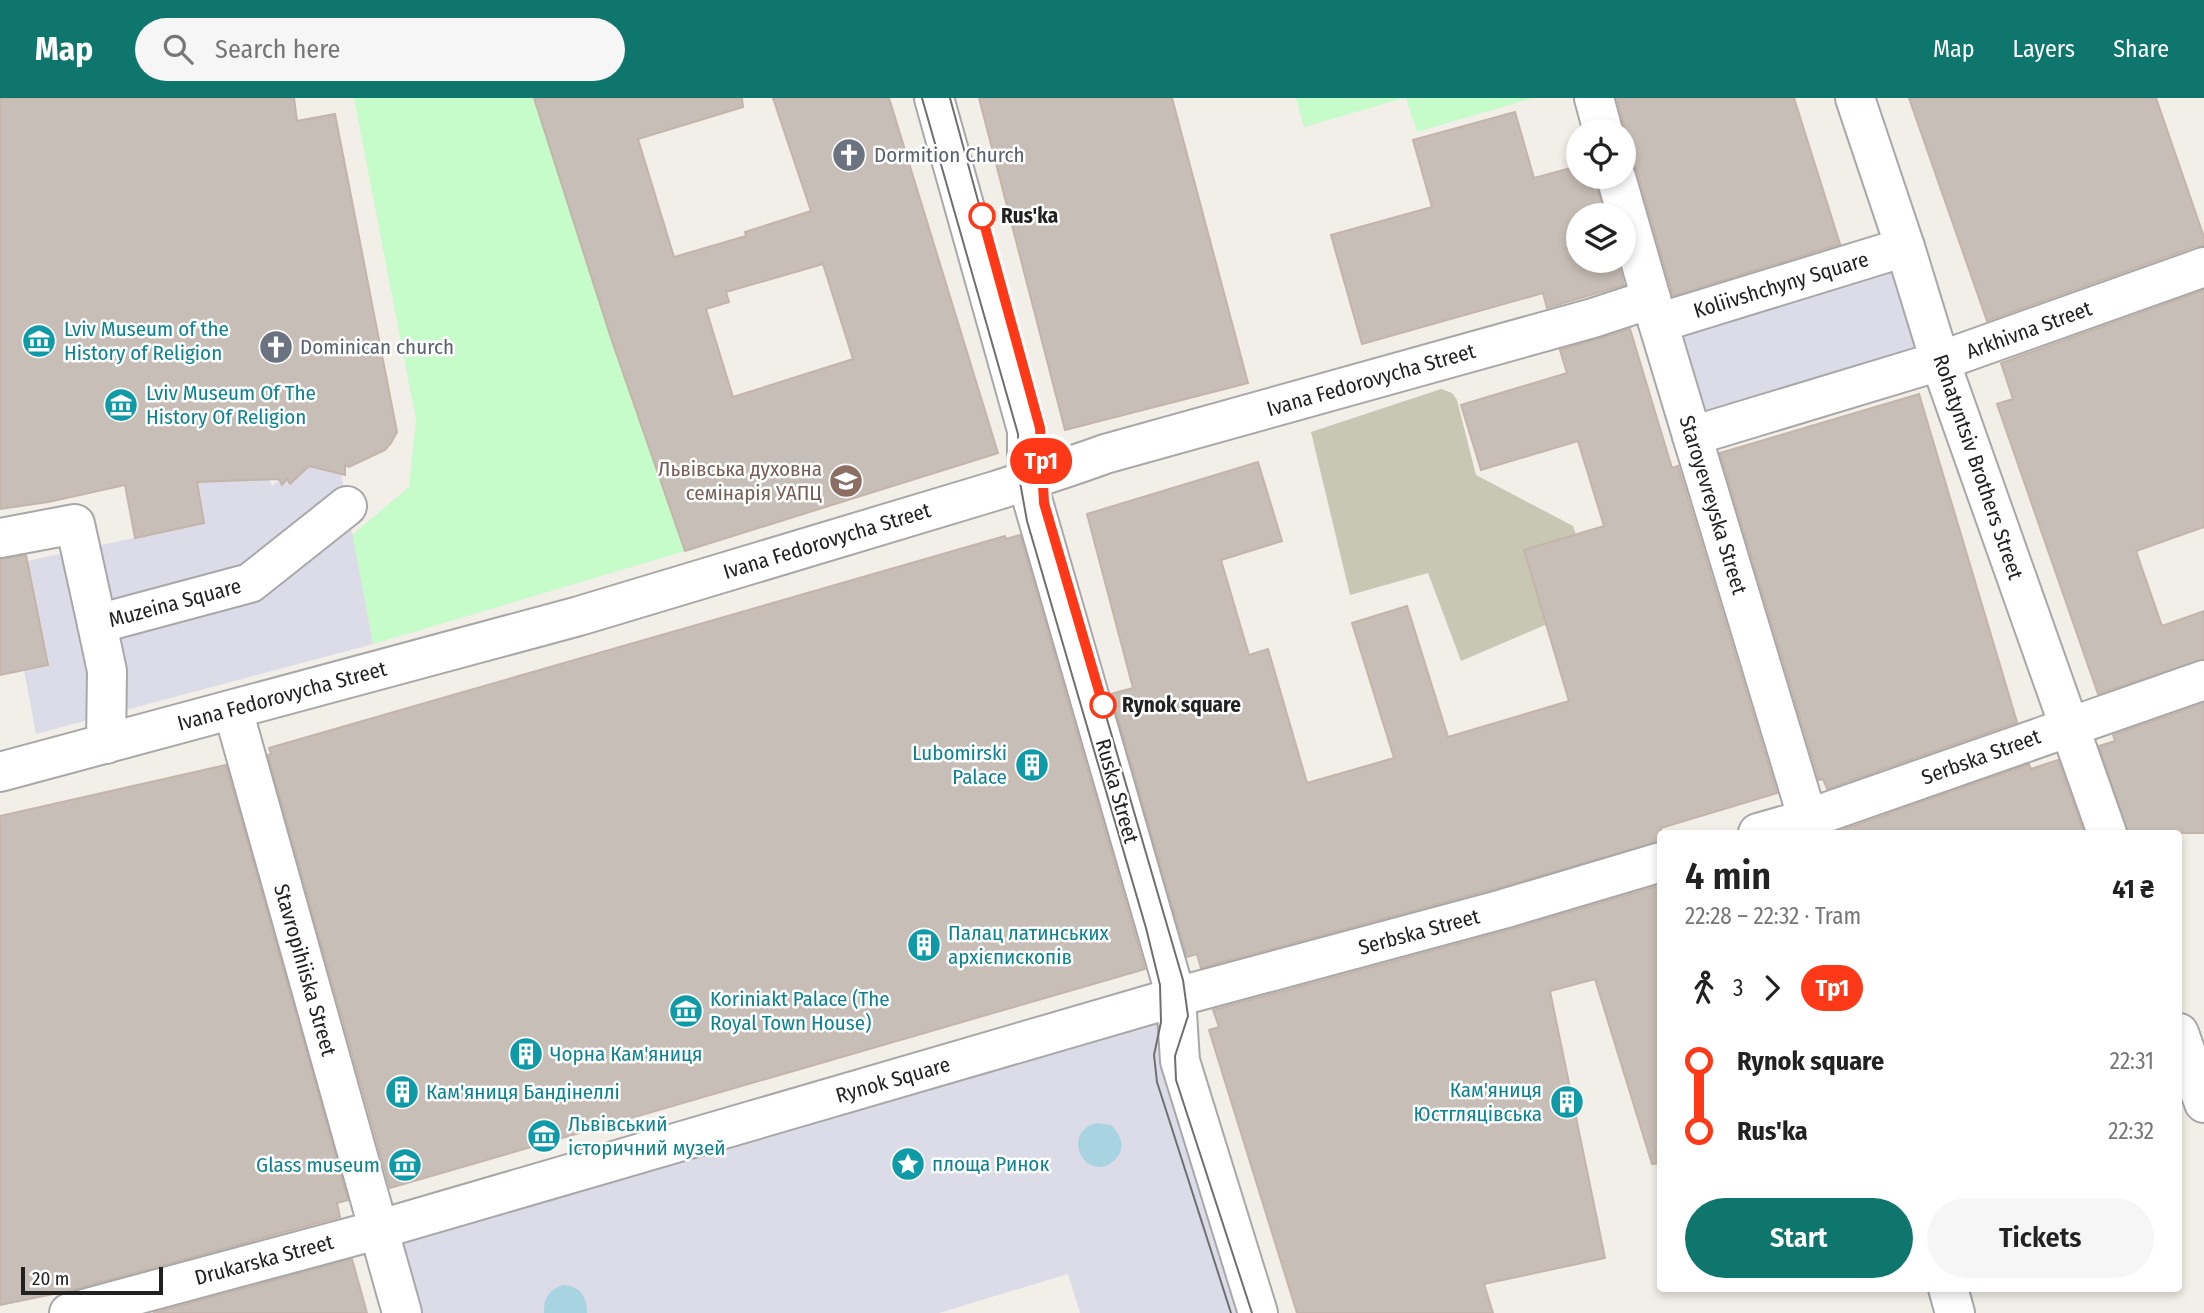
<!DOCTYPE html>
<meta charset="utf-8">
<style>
:root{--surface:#fff;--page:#f6f6f6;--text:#222;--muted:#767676;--accent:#0f766e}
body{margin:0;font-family:"Fira Sans Condensed",sans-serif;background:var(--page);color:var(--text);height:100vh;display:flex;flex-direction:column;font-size:26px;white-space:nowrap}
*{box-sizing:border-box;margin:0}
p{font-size:23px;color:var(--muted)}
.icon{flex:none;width:38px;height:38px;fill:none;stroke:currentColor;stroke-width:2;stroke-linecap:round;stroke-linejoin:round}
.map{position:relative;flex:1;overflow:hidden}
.sheet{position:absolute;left:1657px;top:732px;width:525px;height:462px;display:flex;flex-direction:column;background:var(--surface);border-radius:7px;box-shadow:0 4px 10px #0003}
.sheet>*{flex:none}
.badge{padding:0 14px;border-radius:23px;font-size:24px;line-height:46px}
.buttons{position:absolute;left:1566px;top:21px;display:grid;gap:14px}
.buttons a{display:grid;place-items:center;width:70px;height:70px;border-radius:50%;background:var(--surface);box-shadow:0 4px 10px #0003;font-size:35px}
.scale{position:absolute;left:21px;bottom:18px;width:142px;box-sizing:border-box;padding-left:7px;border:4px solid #212121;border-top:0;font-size:19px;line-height:24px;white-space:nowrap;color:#212121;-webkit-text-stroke:5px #fff;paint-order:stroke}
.map>.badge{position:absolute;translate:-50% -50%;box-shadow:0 0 0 4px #fff}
.legs{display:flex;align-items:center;gap:10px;height:77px;padding:0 28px;font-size:23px}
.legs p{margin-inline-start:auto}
.overview{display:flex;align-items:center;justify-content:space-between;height:119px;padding:0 28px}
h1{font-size:38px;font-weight:600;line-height:52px}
.button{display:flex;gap:14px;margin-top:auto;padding:14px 28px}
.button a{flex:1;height:80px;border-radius:42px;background:var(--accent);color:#fff;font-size:28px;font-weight:600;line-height:80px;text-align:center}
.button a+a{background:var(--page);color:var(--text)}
ul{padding:0 28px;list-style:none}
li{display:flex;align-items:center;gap:24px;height:70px;font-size:26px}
li i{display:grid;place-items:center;width:10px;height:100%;margin:0 9px;background:currentColor}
li i::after{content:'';width:18px;height:18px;margin:-9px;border:5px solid;border-radius:50%;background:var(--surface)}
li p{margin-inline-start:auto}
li:first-child i{background:linear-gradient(#0000 50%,currentColor 0)}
li:last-child i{background:linear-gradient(currentColor 50%,#0000 0)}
header{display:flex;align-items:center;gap:42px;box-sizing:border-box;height:98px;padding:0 35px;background:var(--accent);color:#fff}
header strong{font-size:33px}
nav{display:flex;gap:38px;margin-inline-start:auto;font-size:24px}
.search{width:490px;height:63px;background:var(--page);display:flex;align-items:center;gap:18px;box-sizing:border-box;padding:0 24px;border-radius:38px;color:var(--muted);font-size:26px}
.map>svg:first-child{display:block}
.construction{fill:#c7c7b3}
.park{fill:#c6fbca}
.plaza{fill:#dcdce8}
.water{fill:#a8d3e0}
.building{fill:#c7beb7;stroke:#c4b5aa;stroke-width:2;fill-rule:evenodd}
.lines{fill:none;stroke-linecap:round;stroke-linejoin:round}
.pedestrian-casing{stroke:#a8a8a8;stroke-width:42}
.pedestrian{stroke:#fff;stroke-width:38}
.tram{stroke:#6f6f6f;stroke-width:2}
.line-1-casing{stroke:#fff;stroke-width:16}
.line-1{stroke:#ff3818;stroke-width:10}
.stop-1-dot{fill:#fff;stroke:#ff3818;stroke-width:3.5}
.labels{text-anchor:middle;stroke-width:5;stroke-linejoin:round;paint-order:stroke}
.worship-label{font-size:21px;fill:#5b616d;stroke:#fff;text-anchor:start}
.stop-label{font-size:21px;font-weight:bold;fill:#212121;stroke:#fff;text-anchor:start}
.street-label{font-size:21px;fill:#212121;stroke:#fff}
.culture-label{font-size:21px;fill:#0d838f;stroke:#fff;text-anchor:start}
.education-label{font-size:21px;fill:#785e54;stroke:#fff;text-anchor:end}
</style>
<header>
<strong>Map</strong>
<div class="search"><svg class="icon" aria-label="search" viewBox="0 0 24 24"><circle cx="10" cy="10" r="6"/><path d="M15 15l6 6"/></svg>Search here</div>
<nav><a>Map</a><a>Layers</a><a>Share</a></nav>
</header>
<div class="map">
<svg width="2204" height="1215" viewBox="0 0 2204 1215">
<rect width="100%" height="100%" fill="#f2eee8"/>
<path class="construction" d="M1441,291L1452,295L1457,302L1476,377L1573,428L1599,504L1461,563L1428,475L1350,497L1311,334Z"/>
<g class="park">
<path d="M354,0H534L611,240L685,453L373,546L352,437L409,389L416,322Z"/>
<path d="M1296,0H1404L1304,29Z"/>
<path d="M1406,0H1533L1417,34Z"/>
</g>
<g class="plaza">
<path d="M1905,149L1940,263L1692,338L1658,225Z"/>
<path d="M319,367H329V373L338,376L340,370L373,546L36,636L24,572L48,567L27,463L204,425L194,372L238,383L256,381L264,374L273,388L279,381L282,386L287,381L291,385L296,380L294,376L303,370Z"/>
<path d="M1161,904L1258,1215H1080L1068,1176L939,1215H402L377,1132Z"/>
</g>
<g class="water">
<path d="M1097,1025L1111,1027C1118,1034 1123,1042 1121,1052C1120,1057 1115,1062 1111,1065C1084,1083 1060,1034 1097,1025Z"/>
<path d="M563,1187C580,1188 587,1198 587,1215H544C543,1200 549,1192 563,1187Z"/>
</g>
<g class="building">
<path d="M0,0H294L297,23L335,16L397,334L391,345L385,352L349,369L345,367V377L309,368L290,386L287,381L282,387L279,381L197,384L204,425L135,440L125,387L48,404L0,411Z"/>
<path d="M534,0H742L743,9L638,41L674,159L746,138L745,134L811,113L773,0H889L998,355L685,453L611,240ZM823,166L853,261L733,299L706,211L729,204L726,194Z"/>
<path d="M979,0H1172L1248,285L1065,332Z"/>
<path d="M1617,0H1794L1840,146L1673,198L1637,73L1632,64L1624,59V28Z"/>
<path d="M1909,0H2156L2204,139V148H2197L1987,223Z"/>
<path d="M1515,14L1534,80L1578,68V79H1595L1604,117H1578V163H1617L1624,187L1547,210L1543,195L1362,246L1331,137L1432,109L1413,42Z"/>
<path d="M2204,192V429L2136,453L2162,528L2204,513V561L2098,596L1997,306L2013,301L2001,265Z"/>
<path d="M1630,231L1672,370L1678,368L1777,695L1661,730V743L1497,790L1201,870L1197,856L1187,859L1111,596L1133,590L1087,416L1258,364L1282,443L1221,462L1249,557L1268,551L1307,685L1394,660L1352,525L1407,508L1448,639L1569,603L1524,452L1604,428L1578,343L1481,372L1461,307L1567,275L1560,252Z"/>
<path d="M1919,296L2017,624L1827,691L1823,681L1819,682L1720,355Z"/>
<path d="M1020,437L1145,871L390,1090L268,657L271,656L269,650L1005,438L1006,441Z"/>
<path d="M26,457L48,567L0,577V461Z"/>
<path d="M2204,605V735H2128L2099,648L2115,643L2113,637Z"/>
<path d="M2058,662L2084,735H1840L1839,733L2029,666L2031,671Z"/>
<path d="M226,667L348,1102L337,1105L340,1119L68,1193L0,1207V718Z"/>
<path d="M1661,787V1065L1652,1066L1595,881L1550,893L1605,1160L1484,1186L1493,1215H1297L1209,932L1219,929L1213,912L1509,832Z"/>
<path d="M352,1161L367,1215H153Z"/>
</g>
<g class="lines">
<g class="pedestrian-casing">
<g id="pedestrian">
<path d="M934,0L1027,332V383L1176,899L1180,963L1258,1215"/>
<path d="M1594,0L1603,33"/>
<path d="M1855,0L1905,149L1940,263L2107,735"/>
<path d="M1616,79L1658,225L1812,735"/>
<path d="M1658,225L1905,149"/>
<path d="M1692,338L1940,263L2204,169"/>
<path d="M0,440L75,426L97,526"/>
<path d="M233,612L402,1215"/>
<path d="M106,646L107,573L97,526L250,485L347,408"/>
<path d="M0,674L579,518L998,392C1034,380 1070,369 1105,356L1593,220L1651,201"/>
<path d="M1758,735L1807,721L2204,582"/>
<path d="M2179,935L2204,1005"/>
<path d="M1948,1190L1955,1215"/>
<path d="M69,1215L377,1132L1176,899L1503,811L1661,764"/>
</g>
</g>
<use href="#pedestrian" class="pedestrian"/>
<g class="tram">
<path d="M922,0L1018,336L1020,384L1027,423L1146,830L1160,887L1161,924L1154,957L1157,984L1231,1215"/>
<path d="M950,0L1040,330L1044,405L1183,882L1188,918L1175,958L1176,982L1252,1215"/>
</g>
</g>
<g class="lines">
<g class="line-1-casing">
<path id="line-1" d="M982,118L1040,330L1044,405L1103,607"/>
</g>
<use href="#line-1" class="line-1"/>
</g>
<defs>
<g id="church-disc" transform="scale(1.75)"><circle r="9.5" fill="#6b7280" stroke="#fff"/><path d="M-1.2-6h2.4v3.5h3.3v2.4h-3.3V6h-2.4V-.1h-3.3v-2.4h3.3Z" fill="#fff"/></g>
<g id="museum-disc" transform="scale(1.75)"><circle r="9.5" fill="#0f9aa8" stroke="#fff"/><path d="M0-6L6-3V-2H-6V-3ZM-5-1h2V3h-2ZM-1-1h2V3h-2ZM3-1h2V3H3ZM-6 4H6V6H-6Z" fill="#fff"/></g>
<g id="university-disc" transform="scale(1.75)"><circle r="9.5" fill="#8d6e63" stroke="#fff"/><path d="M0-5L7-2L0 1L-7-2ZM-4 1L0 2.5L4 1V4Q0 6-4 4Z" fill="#fff"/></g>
<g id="building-disc" transform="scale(1.75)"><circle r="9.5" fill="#0f9aa8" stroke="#fff"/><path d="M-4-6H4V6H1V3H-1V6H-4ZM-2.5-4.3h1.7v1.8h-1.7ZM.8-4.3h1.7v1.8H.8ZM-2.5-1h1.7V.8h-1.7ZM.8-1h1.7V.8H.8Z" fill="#fff"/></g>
<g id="sight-disc" transform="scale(1.75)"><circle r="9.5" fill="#0f9aa8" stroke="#fff"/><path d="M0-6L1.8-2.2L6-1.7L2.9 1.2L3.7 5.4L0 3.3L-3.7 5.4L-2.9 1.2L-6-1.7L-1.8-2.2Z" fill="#fff"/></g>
</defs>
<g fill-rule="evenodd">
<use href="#church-disc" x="849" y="57"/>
<use href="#museum-disc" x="39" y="243"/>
<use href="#church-disc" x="276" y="249"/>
<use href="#museum-disc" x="121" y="307"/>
<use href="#university-disc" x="846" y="383"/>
<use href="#building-disc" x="1032" y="667"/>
<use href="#building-disc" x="924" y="847"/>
<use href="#museum-disc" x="686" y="913"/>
<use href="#building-disc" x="526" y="956"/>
<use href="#building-disc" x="402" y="994"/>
<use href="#building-disc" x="1567" y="1004"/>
<use href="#museum-disc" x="544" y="1038"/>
<use href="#sight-disc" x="908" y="1066"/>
<use href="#museum-disc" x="405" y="1067"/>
</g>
<g class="stop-1-dot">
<circle cx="982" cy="118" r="12"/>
<circle cx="1103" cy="607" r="12"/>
</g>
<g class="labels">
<g class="worship-label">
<text x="874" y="64">Dormition Church</text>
<text x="300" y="256">Dominican church</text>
</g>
<g class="stop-label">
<text x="1001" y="125">Rus'ka</text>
<text x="1122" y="614">Rynok square</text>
</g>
<g class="street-label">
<text transform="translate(1781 187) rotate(-17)" y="7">Koliivshchyny Square</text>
<text transform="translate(2029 232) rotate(-20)" y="7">Arkhivna Street</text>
<text transform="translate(1371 282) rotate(-16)" y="7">Ivana Fedorovycha Street</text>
<text transform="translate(1978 369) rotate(71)" y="7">Rohatyntsiv Brothers Street</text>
<text transform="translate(1713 407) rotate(73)" y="7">Staroyevreyska Street</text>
<text transform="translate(827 443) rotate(-17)" y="7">Ivana Fedorovycha Street</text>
<text transform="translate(175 505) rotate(-15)" y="7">Muzeina Square</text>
<text transform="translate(282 598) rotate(-15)" y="7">Ivana Fedorovycha Street</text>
<text transform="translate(1981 659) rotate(-20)" y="7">Serbska Street</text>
<text transform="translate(1117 693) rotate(74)" y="7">Ruska Street</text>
<text transform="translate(1419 834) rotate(-15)" y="7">Serbska Street</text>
<text transform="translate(305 872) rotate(74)" y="7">Stavropihiiska Street</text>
<text transform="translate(893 982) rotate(-16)" y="7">Rynok Square</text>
<text transform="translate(264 1162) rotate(-15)" y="7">Drukarska Street</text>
</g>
<g class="culture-label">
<text x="64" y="238">Lviv Museum of the<tspan x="64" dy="24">History of Religion</tspan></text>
<text x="146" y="302">Lviv Museum Of The<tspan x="146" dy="24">History Of Religion</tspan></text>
<text x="1007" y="662" text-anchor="end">Lubomirski<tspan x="1007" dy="24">Palace</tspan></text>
<text x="948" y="842">Палац латинських<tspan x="948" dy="24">архієпископів</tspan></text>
<text x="710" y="908">Koriniakt Palace (The<tspan x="710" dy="24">Royal Town House)</tspan></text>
<text x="550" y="963">Чорна Кам'яниця</text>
<text x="1542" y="999" text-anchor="end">Кам'яниця<tspan x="1542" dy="24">Юстгляцівська</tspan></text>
<text x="426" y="1001">Кам'яниця Бандінеллі</text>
<text x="568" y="1033">Львівський<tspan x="568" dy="24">історичний музей</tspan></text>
<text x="932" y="1073">площа Ринок</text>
<text x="380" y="1074" text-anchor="end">Glass museum</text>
</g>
<g class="education-label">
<text x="822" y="378">Львівська духовна<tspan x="822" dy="24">семінарія УАПЦ</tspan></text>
</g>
</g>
</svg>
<div class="buttons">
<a><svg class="icon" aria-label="locate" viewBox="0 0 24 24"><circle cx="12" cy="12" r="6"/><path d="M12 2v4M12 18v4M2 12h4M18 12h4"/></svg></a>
<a><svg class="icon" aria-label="layers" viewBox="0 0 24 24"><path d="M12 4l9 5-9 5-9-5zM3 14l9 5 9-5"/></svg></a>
</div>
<div class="scale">20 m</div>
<b class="badge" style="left:1041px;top:363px;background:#ff3818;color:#fff">Тр1</b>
<section class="sheet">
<div class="overview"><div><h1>4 min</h1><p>22:28 – 22:32 · Tram</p></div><b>41 ₴</b></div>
<div class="legs"><svg class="icon" aria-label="walk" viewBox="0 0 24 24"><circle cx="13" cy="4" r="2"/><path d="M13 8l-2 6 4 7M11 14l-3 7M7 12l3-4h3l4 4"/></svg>3<svg class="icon" aria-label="forward" viewBox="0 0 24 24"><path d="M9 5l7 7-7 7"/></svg><b class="badge" style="background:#ff3818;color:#fff">Тр1</b></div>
<ul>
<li><i style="color:#ff3818"></i><b>Rynok square</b><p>22:31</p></li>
<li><i style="color:#ff3818"></i><b>Rus'ka</b><p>22:32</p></li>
</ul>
<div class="button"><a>Start</a><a>Tickets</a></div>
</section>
</div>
